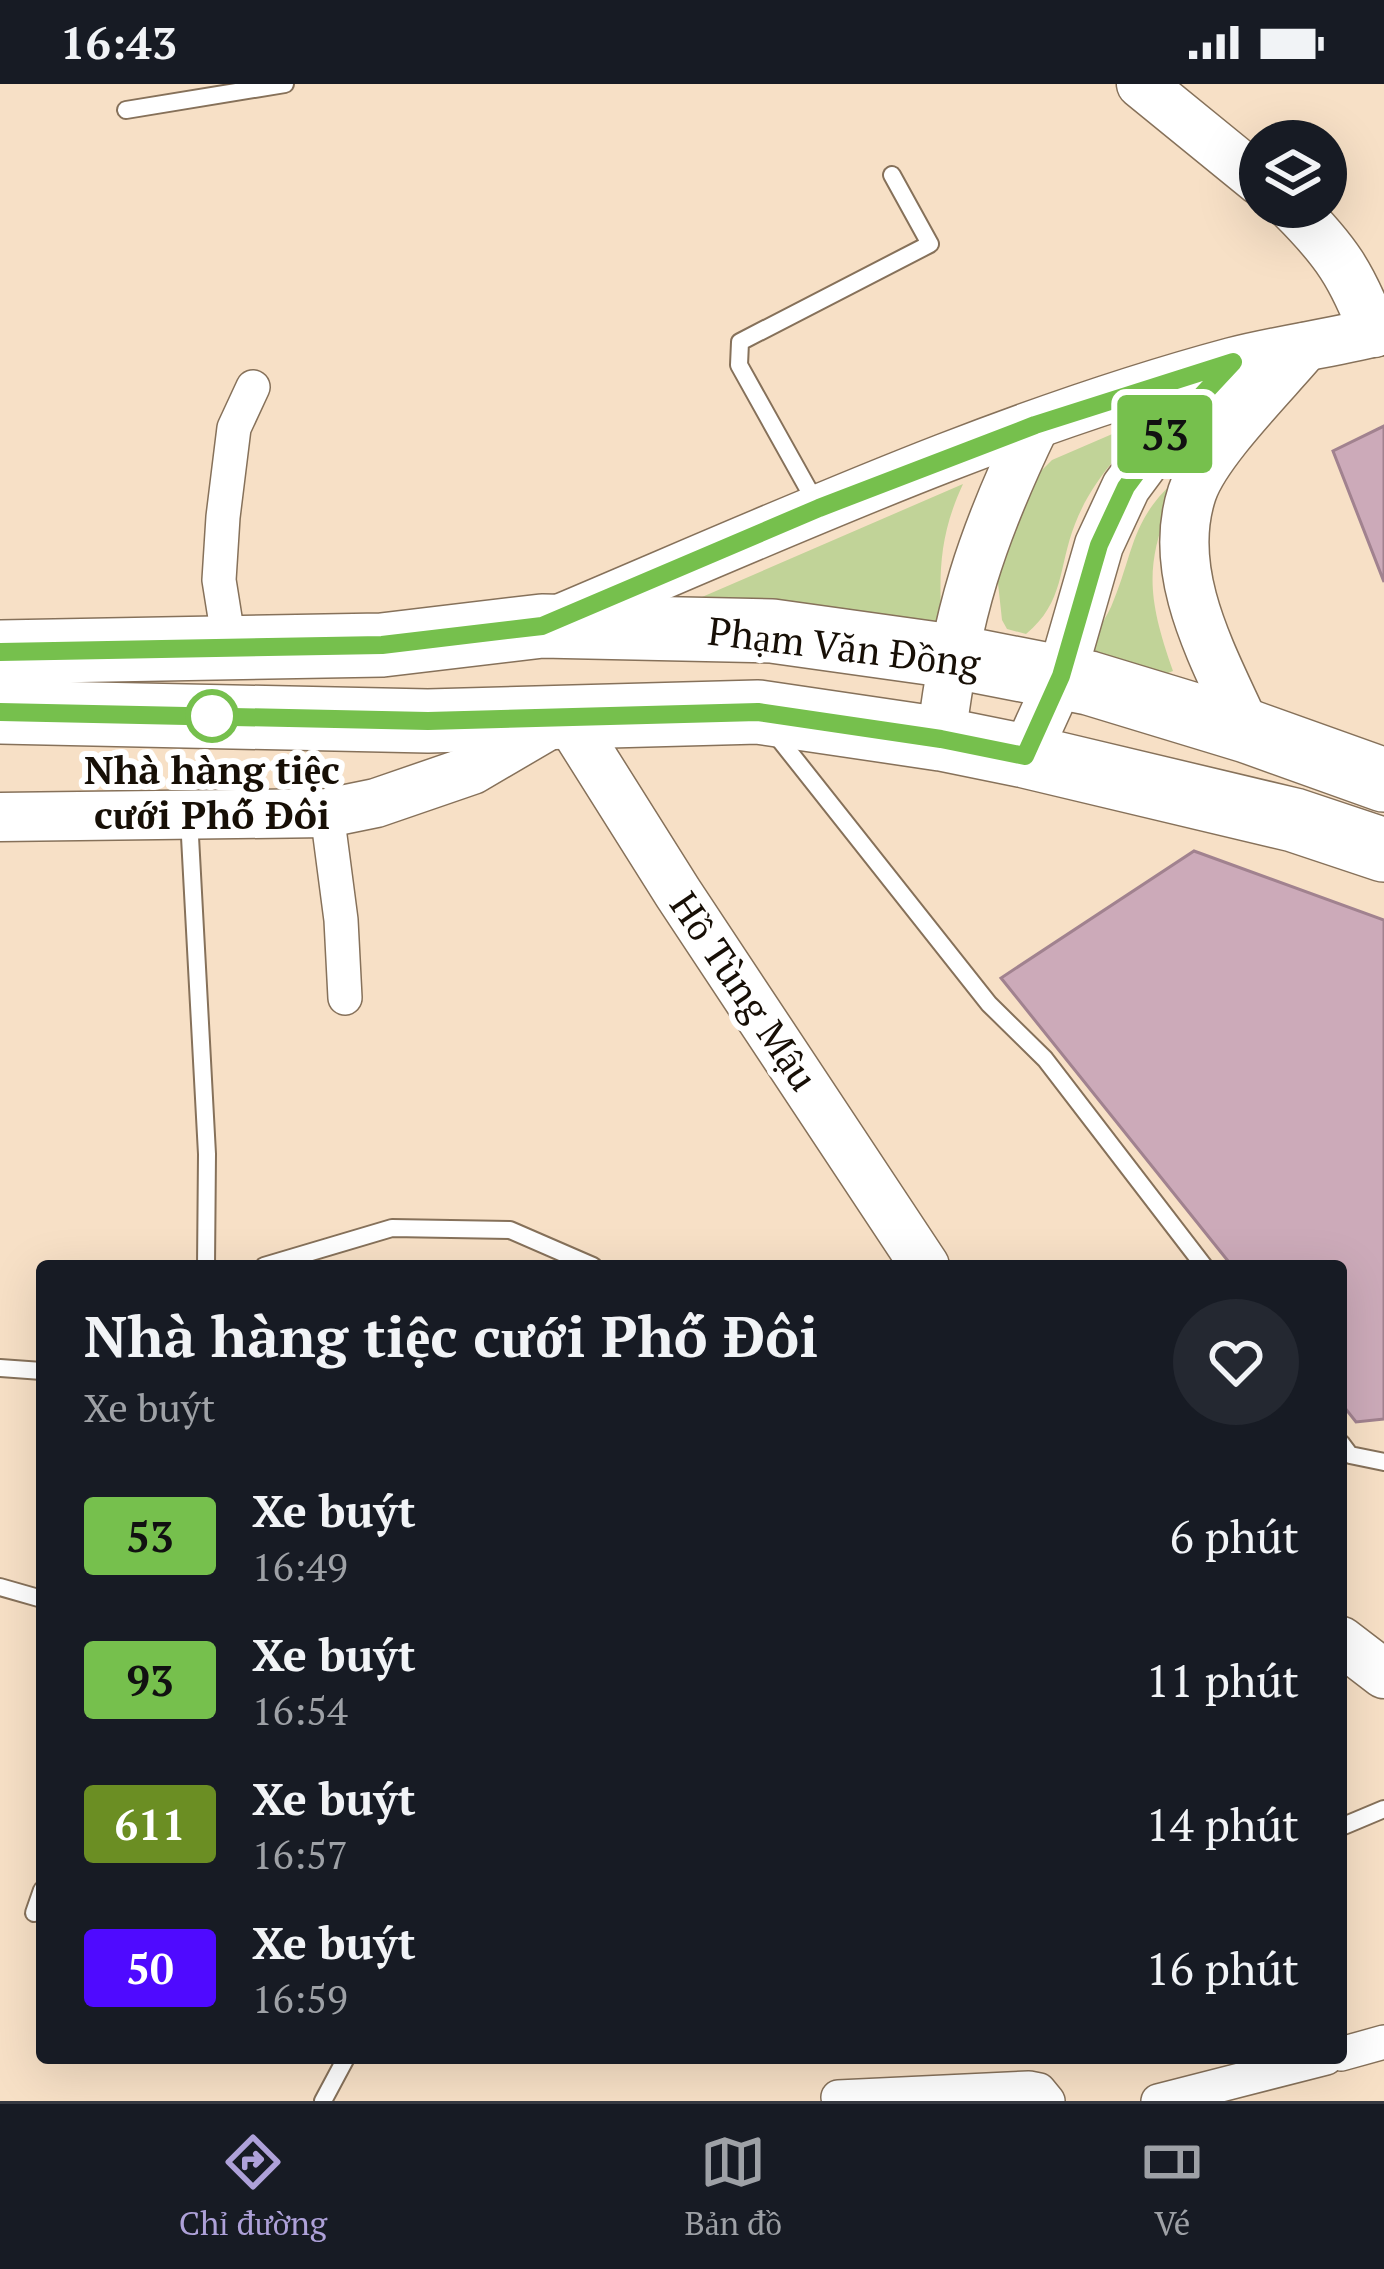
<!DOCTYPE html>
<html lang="vi">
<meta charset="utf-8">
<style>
:root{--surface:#171b24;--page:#242831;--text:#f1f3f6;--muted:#9ea1a6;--line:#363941;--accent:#aea1d9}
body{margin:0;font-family:"PT Serif",serif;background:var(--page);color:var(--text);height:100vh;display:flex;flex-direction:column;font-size:45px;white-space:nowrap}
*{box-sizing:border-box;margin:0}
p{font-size:39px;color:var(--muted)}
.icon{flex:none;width:66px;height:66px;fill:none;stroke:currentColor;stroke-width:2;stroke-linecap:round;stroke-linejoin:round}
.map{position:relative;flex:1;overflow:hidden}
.sheet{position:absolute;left:36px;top:1176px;width:1311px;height:804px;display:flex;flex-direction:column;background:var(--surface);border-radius:12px;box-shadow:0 12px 48px #0002}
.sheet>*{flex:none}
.badge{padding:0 24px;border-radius:9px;font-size:42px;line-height:78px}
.tools{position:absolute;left:1239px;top:36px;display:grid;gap:24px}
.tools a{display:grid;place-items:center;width:108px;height:108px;border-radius:50%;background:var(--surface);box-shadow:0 12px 48px #0002;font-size:60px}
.map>.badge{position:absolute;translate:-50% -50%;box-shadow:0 0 0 6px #fff}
.round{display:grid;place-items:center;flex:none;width:126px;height:126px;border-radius:63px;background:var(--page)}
.overview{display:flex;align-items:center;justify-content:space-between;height:204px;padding:0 48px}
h1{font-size:57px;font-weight:800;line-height:90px}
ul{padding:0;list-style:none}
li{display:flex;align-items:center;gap:36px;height:144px;padding:0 48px}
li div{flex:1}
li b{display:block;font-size:45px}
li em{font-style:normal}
li .badge{min-width:132px;font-weight:700;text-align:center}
.status{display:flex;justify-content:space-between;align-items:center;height:84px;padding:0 60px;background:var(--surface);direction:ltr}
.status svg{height:33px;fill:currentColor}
.menu{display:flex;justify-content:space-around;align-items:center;height:168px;border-top:3px solid var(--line);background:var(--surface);font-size:33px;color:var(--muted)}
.menu a{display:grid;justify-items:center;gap:6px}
.menu .selected{color:var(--accent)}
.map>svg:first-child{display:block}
.green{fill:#c1d398}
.building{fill:#ccaab9;stroke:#a1828f;stroke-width:3}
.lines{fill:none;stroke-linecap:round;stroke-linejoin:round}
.lane-casing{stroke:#86715a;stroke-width:20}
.street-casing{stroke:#86715a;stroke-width:36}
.secondary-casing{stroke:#86715a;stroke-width:51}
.highway-casing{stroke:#86715a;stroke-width:66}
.lane{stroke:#fff;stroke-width:16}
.street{stroke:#fff;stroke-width:33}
.secondary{stroke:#fff;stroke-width:48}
.highway{stroke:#fff;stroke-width:63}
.line-casing{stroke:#fff;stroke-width:27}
.line{stroke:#76c04d;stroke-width:18}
.stop-dot{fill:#fff;stroke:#76c04d;stroke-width:6}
.labels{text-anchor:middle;stroke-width:12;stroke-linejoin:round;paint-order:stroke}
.street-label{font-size:39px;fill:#170f06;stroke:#fff}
.stop-label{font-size:39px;font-weight:bold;fill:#170f06;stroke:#fff}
</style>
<div class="status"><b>16:43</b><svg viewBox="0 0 49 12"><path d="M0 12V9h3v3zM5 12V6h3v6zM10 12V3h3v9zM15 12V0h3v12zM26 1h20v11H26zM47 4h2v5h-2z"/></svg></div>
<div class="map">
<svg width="1384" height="2017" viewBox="0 0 1384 2017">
<rect width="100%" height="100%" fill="#f7e0c6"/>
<g class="green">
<path d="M1161,329C1125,362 1093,394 1075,440C1058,483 1065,518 1026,550L1007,545L1002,536L997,490L1022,406L1052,376Z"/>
<path d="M1182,391C1146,473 1143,502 1173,587L1155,594L1081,573C1091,556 1103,540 1111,523C1135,467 1130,433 1182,391Z"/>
<path d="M963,400C938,454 939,491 942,549L665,529Z"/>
</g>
<g class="building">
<path d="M1384,342V498L1333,367Z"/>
<path d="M1194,767L1384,836V1335L1356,1338L1341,1319V1182H1232L1001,894Z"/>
</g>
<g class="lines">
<g class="lane-casing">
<g id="lane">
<path d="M126,26L285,0"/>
<path d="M816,419L739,281L740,258L930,160L892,91"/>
<path d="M772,646L989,920L1045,975L1204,1182"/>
<path d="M189,734L207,1070L206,1182"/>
<path d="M264,1182L392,1144L510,1146L593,1182"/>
<path d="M0,1284L42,1287"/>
<path d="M1341,1359L1350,1371L1384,1378"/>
<path d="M0,1503L42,1515"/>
<path d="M1341,1743L1384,1725"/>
<path d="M34,1829L42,1806"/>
<path d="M323,2017L346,1974"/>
</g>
</g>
<g class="street-casing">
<g id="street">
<path d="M230,565L219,496L223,433L234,344L253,303"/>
<path d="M327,729L341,836L345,914"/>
<path d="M1341,1970L1384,1958"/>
<path d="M838,2013L1029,2004L1039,2006L1048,2017"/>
<path d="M1158,2017L1326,1974"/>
</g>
</g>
<g class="secondary-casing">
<g id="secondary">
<path d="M1141,0L1260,97"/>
<path d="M1292,123C1336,167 1352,191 1374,249"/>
<path d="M552,538C775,444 998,341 1232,278C1282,265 1334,259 1384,246"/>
<path d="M1247,647C1215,575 1165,491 1192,409C1206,367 1275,299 1305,263"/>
<path d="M941,655C956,530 981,453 1035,341"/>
<path d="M1025,672L1061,593L1099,461L1126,403L1163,353L1232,279"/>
<path d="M0,733L327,729L376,719L472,686L566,631L678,809L925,1182"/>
<path d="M1341,1557L1384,1590"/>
</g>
</g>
<g class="highway-casing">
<g id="highway">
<path d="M0,568L382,561L542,542L772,547L951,572L1089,599L1247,647L1384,696"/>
<path d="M0,628L428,637L758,628L941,655L1025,672L1294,736L1384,766"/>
</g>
</g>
<use href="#lane" class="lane"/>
<use href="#street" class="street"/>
<use href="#secondary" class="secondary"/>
<use href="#highway" class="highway"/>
</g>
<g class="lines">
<g class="line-casing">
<path id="line" d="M0,568L382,561L542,542L819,424L1035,341L1233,278L1163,353L1126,403L1099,461L1061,592L1025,672L941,655L758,628L428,637L0,628"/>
</g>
<use href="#line" class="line"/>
</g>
<circle class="stop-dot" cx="212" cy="632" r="24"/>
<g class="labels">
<g class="street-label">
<text transform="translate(844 563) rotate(7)" y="14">Phạm Văn Đồng</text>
<text transform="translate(744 907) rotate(56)" y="14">Hồ Tùng Mậu</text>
</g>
<g class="stop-label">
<text x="212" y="700">Nhà hàng tiệc<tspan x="212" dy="45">cưới Phố Đôi</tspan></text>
</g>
</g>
</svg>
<div class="tools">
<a><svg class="icon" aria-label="layers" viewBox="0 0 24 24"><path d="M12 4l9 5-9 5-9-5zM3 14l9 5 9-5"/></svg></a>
</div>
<b class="badge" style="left:1165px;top:350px;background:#76c04d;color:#111">53</b>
<section class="sheet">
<div class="overview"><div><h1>Nhà hàng tiệc cưới Phố Đôi</h1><p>Xe buýt</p></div><a class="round"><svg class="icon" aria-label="heart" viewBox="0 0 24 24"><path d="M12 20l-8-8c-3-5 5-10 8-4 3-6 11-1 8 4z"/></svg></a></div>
<ul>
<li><span class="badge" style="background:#76c04d;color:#111">53</span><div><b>Xe buýt</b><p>16:49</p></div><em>6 phút</em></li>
<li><span class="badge" style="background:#76c04d;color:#111">93</span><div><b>Xe buýt</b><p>16:54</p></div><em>11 phút</em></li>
<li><span class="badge" style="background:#6b8e23;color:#fff">611</span><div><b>Xe buýt</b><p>16:57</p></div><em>14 phút</em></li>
<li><span class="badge" style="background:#4f0aff;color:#fff">50</span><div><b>Xe buýt</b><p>16:59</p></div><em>16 phút</em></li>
</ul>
</section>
</div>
<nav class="menu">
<a class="selected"><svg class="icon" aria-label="directions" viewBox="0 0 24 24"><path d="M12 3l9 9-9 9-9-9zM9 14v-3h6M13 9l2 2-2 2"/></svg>Chỉ đường</a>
<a><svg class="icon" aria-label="map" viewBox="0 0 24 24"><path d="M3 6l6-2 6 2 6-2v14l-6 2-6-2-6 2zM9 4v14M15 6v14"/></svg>Bản đồ</a>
<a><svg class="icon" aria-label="tickets" viewBox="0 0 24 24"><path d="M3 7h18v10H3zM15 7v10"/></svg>Vé</a>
</nav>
